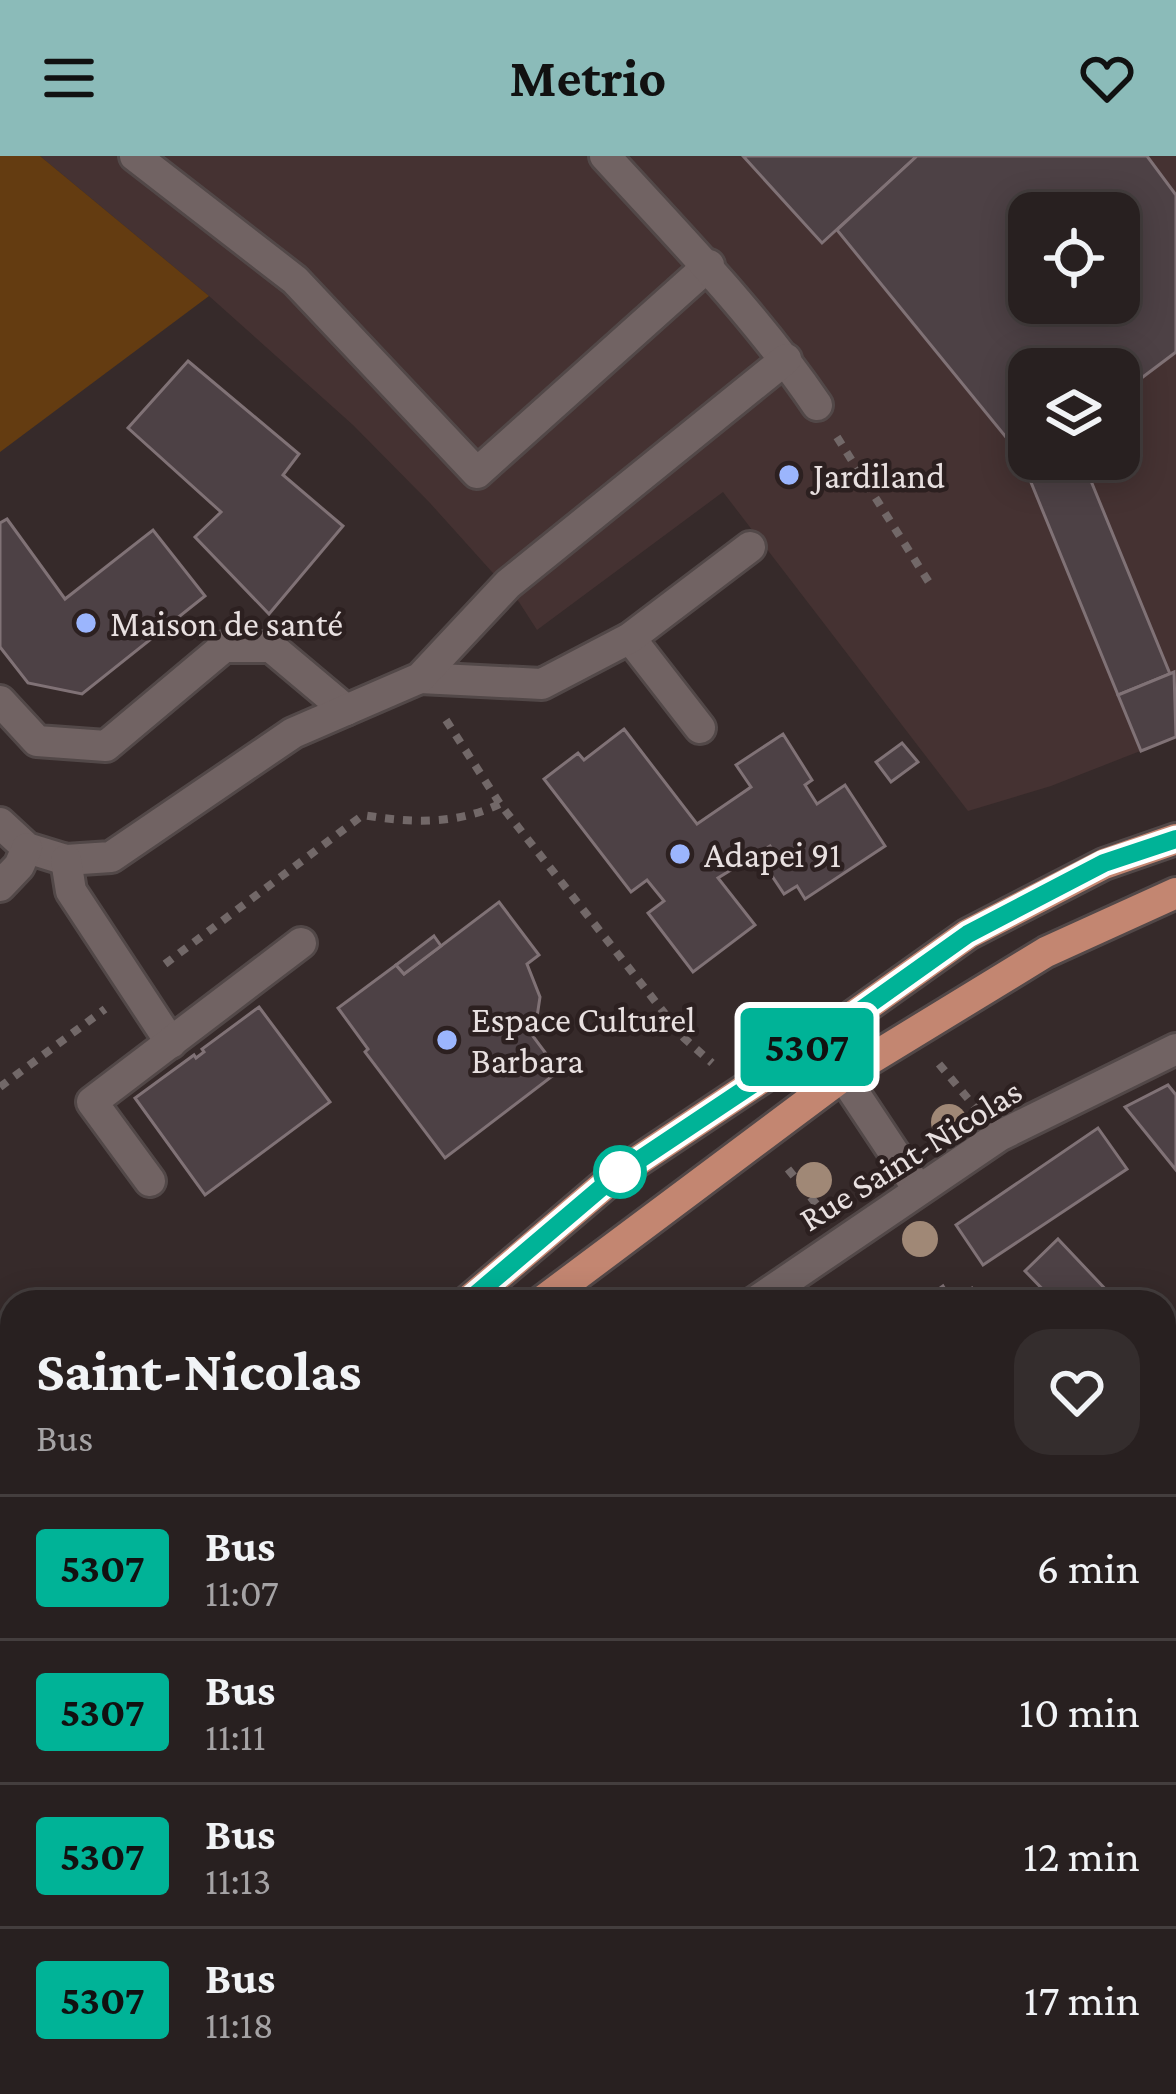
<!DOCTYPE html>
<meta charset="utf-8">
<style>
:root{--surface:#282020;--page:#342d2d;--text:#f1f3f6;--muted:#a5a3a5;--line:#443e3e;--accent:#8bbbb9}
body{margin:0;font-family:"Crimson Pro",serif;background:var(--page);color:var(--text);height:100vh;display:flex;flex-direction:column;font-size:45px;white-space:nowrap}
*{box-sizing:border-box;margin:0}
p{font-size:39px;color:var(--muted)}
.icon{flex:none;width:66px;height:66px;fill:none;stroke:currentColor;stroke-width:2;stroke-linecap:round;stroke-linejoin:round}
.map{position:relative;flex:1;overflow:hidden}
.details{position:absolute;left:0px;top:1134px;width:1176px;height:804px;display:flex;flex-direction:column;background:var(--surface);border-radius:36px 36px 0 0;box-shadow:0 6px 30px #0003,0 0 0 3px var(--line)}
.details>*{flex:none}
.badge{padding:0 24px;border-radius:9px;font-size:42px;line-height:78px}
.fabs{position:absolute;left:1008px;top:36px;display:grid;gap:24px}
.fabs a{display:grid;place-items:center;width:132px;height:132px;border-radius:24px;background:var(--surface);box-shadow:0 6px 30px #0003,0 0 0 3px var(--line);font-size:60px}
.map>.badge{position:absolute;translate:-50% -50%;box-shadow:0 0 0 6px #fff}
.round{display:grid;place-items:center;flex:none;width:126px;height:126px;border-radius:36px;background:var(--page)}
.head{display:flex;align-items:center;justify-content:space-between;height:204px;padding:0 36px}
h1{font-size:57px;font-weight:700;line-height:90px}
ul{padding:0;list-style:none}
li{display:flex;align-items:center;gap:36px;height:144px;padding:0 36px;border-top:3px solid var(--line)}
li div{flex:1}
li b{display:block;font-size:45px}
li em{font-style:normal}
li .badge{min-width:132px;font-weight:700;text-align:center}
header{display:flex;justify-content:space-between;align-items:center;height:156px;padding:0 36px;background:var(--accent);color:#111;font-size:54px;font-weight:700}
.map>svg:first-child{display:block}
.built{fill:#453232;fill-rule:evenodd}
.green{fill:#643c11}
.building{fill:#4d4145;stroke:#807276;stroke-width:3;fill-rule:evenodd}
.lines{fill:none;stroke-linecap:round;stroke-linejoin:round}
.minor-casing{stroke:#524848;stroke-width:36}
.major-casing{stroke:#524848;stroke-width:36}
.path{stroke:#726868;stroke-width:8;stroke-dasharray:9 9;stroke-linecap:butt}
.minor{stroke:#716363;stroke-width:30}
.major{stroke:#c38671;stroke-width:30}
.tree{fill:#a08876}
.line-casing{stroke:#fff;stroke-width:27}
.line{stroke:#00b397;stroke-width:18}
.poi-dot{fill:#9bb5fd;stroke:#2c2020;stroke-width:4.5}
.stop-dot{fill:#fff;stroke:#00b397;stroke-width:6}
.labels{text-anchor:middle;stroke-width:9;stroke-linejoin:round;paint-order:stroke}
.poi-label{font-size:36px;fill:#e8e0e0;stroke:#2c2020;text-anchor:start}
.street-label{font-size:36px;fill:#e8e0e0;stroke:#2c2020}
</style>
<header><svg class="icon" aria-label="menu" viewBox="0 0 24 24"><path d="M4 6h16M4 12h16M4 18h16"/></svg>Metrio<svg class="icon" aria-label="heart" viewBox="0 0 24 24"><path d="M12 20l-8-8c-3-5 5-10 8-4 3-6 11-1 8 4z"/></svg></header>
<div class="map">
<svg width="1176" height="1938" viewBox="0 0 1176 1938">
<rect width="100%" height="100%" fill="#362a2a"/>
<g class="built">
<path d="M40,0H1176V581L1051,630L968,655L723,336L537,474L519,446L430,347L353,269L209,140ZM1029,57H1119V147H1029ZM1029,213H1119V303H1029Z"/>
<path d="M1164,1257L1176,1264V1467L1164,1479Z"/>
<path d="M366,1926H762L750,1938H368Z"/>
</g>
<g class="green">
<path d="M0,0H40L209,140L0,296Z"/>
<path d="M0,1431L12,1440V1926H95L86,1938H0Z"/>
</g>
<g class="building">
<path d="M743,0H917L822,87Z"/>
<path d="M917,0H1147L1176,39V196L1119,239V213H1029V293L1019,297L837,74ZM1029,57H1119V147H1029Z"/>
<path d="M188,205L299,298L283,319L343,370L269,458L195,381L221,356L128,272Z"/>
<path d="M1029,293V303H1082L1170,518L1118,539L1019,297Z"/>
<path d="M7,363L65,443L153,374L205,440L82,538L28,527L0,491V367Z"/>
<path d="M1174,516L1176,581L1141,595L1118,539Z"/>
<path d="M624,573L697,668L751,631L736,609L783,578L812,624L805,629L817,648L845,629L885,690L805,743L797,730L784,738L768,714L781,706L770,690L718,722L755,769L693,816L648,757L664,745L647,724L631,736L544,623L578,597L584,604Z"/>
<path d="M902,587L918,606L891,626L876,606Z"/>
<path d="M499,746L539,799L527,808L540,841L537,861L529,875L559,915L445,1002L365,896L368,893L338,852L396,809L404,818Z"/>
<path d="M434,780L441,790L404,818L396,809Z"/>
<path d="M259,851L330,946L205,1039L135,942L194,899L196,902L204,896L202,893Z"/>
<path d="M1168,929L1176,939V1014L1125,951Z"/>
<path d="M1098,972L1127,1013L983,1109L956,1069Z"/>
<path d="M1058,1083L1110,1138L1102,1146H1055L1025,1115Z"/>
<path d="M943,1130L953,1145L972,1132L982,1146H921Z"/>
<path d="M581,1926H716L705,1938H591Z"/>
</g>
<g class="lines">
<g class="minor-casing">
<g id="minor">
<path d="M135,0L295,124L477,317L709,109"/>
<path d="M605,0C679,81 755,158 817,249"/>
<path d="M630,482L700,572"/>
<path d="M420,522L542,528L630,482L750,391"/>
<path d="M0,545L37,585L106,590L224,491H271L346,554"/>
<path d="M0,667L27,692L66,704L111,701L293,577L420,522L508,428L786,203"/>
<path d="M66,704L71,735L171,887"/>
<path d="M0,730L19,710L27,692"/>
<path d="M819,884L918,1033"/>
<path d="M150,1025L92,946L301,787"/>
<path d="M755,1146L999,980L1176,893"/>
<path d="M489,1938L497,1926"/>
</g>
</g>
<g class="major-casing">
<g id="major">
<path d="M467,1146L615,1020L819,884L968,778L1104,708L1176,683"/>
<path d="M541,1146L843,920L1046,796L1176,737"/>
<path d="M0,1371L12,1377"/>
<path d="M151,1938L159,1926"/>
<path d="M200,1938V1926"/>
</g>
</g>
<g class="path">
<path d="M837,281L930,428"/>
<path d="M446,564L500,648L684,882L712,907"/>
<path d="M165,808L363,659C411,667 455,669 500,648"/>
<path d="M939,908L975,951"/>
<path d="M0,931L105,853"/>
<path d="M788,1013L821,1054"/>
<path d="M0,1291L12,1293"/>
<path d="M286,1938L290,1926"/>
</g>
<use href="#minor" class="minor"/>
<use href="#major" class="major"/>
</g>
<g class="tree">
<circle cx="949" cy="966" r="18"/>
<circle cx="814" cy="1024" r="18"/>
<circle cx="920" cy="1083" r="18"/>
</g>
<g class="lines">
<g class="line-casing">
<path id="line" d="M467,1146L615,1020L819,884L968,778L1104,707L1176,683"/>
</g>
<use href="#line" class="line"/>
</g>
<g class="poi-dot">
<circle cx="789" cy="319" r="12"/>
<circle cx="86" cy="467" r="12"/>
<circle cx="680" cy="698" r="12"/>
<circle cx="447" cy="884" r="12"/>
</g>
<circle class="stop-dot" cx="620" cy="1016" r="24"/>
<g class="labels">
<g class="poi-label">
<text x="813" y="332">Jardiland</text>
<text x="110" y="480">Maison de santé</text>
<text x="704" y="711">Adapei 91</text>
<text x="471" y="876">Espace Culturel<tspan x="471" dy="41">Barbara</tspan></text>
</g>
<g class="street-label">
<text transform="translate(910 998) rotate(-32)" y="13">Rue Saint-Nicolas</text>
</g>
</g>
</svg>
<div class="fabs">
<a><svg class="icon" aria-label="locate" viewBox="0 0 24 24"><circle cx="12" cy="12" r="6"/><path d="M12 2v4M12 18v4M2 12h4M18 12h4"/></svg></a>
<a><svg class="icon" aria-label="layers" viewBox="0 0 24 24"><path d="M12 4l9 5-9 5-9-5zM3 14l9 5 9-5"/></svg></a>
</div>
<b class="badge" style="left:807px;top:891px;background:#00b397;color:#111">5307</b>
<section class="details">
<div class="head"><div><h1>Saint-Nicolas</h1><p>Bus</p></div><a class="round"><svg class="icon" aria-label="heart" viewBox="0 0 24 24"><path d="M12 20l-8-8c-3-5 5-10 8-4 3-6 11-1 8 4z"/></svg></a></div>
<ul>
<li><span class="badge" style="background:#00b397;color:#111">5307</span><div><b>Bus</b><p>11:07</p></div><em>6 min</em></li>
<li><span class="badge" style="background:#00b397;color:#111">5307</span><div><b>Bus</b><p>11:11</p></div><em>10 min</em></li>
<li><span class="badge" style="background:#00b397;color:#111">5307</span><div><b>Bus</b><p>11:13</p></div><em>12 min</em></li>
<li><span class="badge" style="background:#00b397;color:#111">5307</span><div><b>Bus</b><p>11:18</p></div><em>17 min</em></li>
</ul>
</section>
</div>
